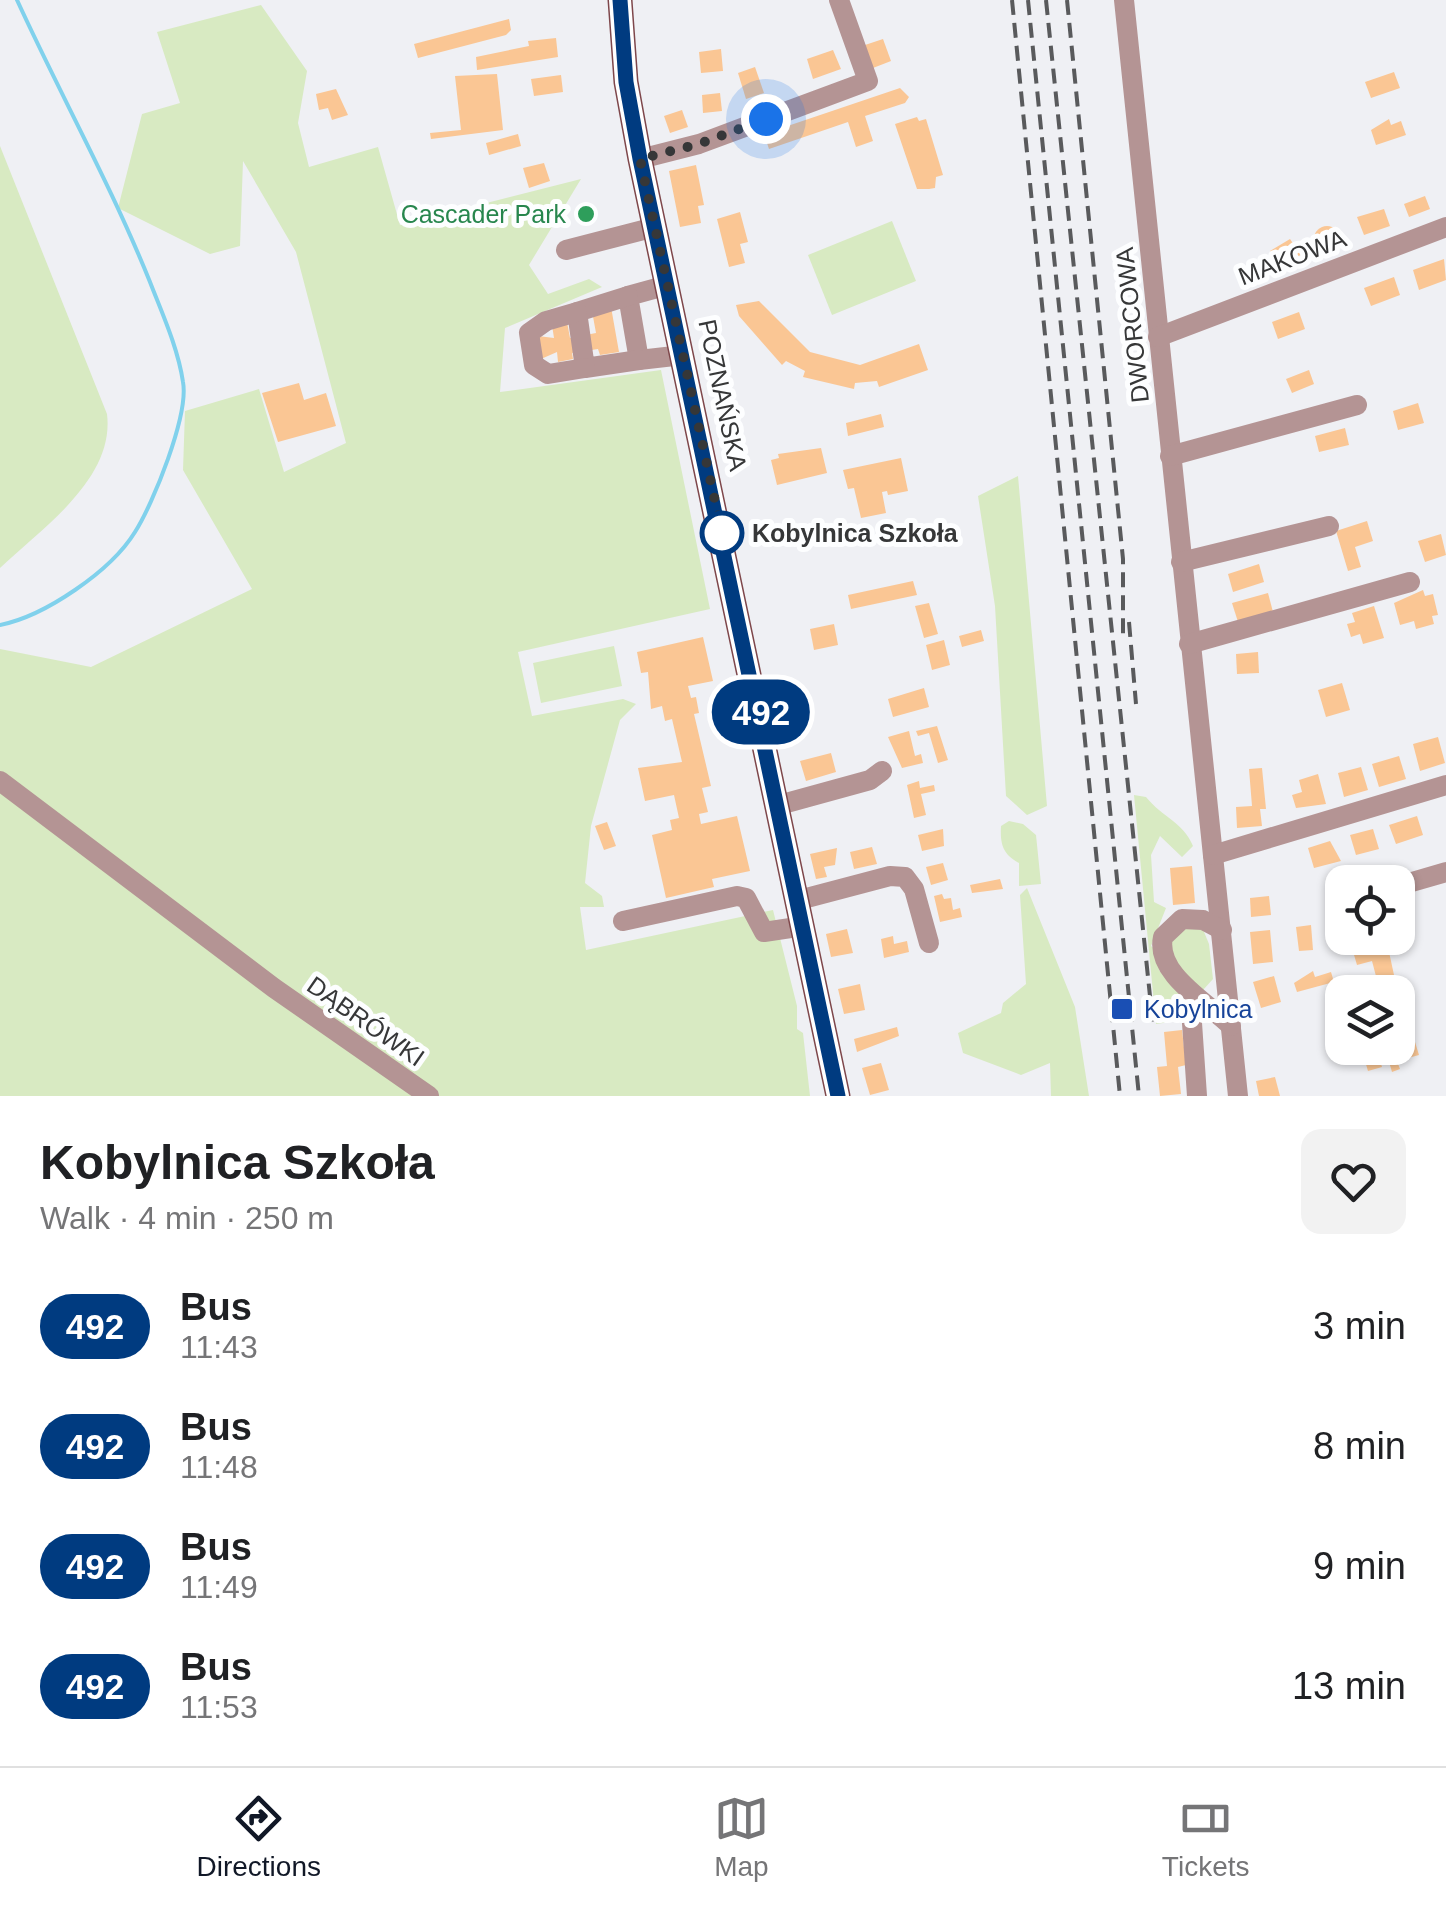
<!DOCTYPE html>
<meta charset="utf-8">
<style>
:root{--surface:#fff;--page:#f2f2f2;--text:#202124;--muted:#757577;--line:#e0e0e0;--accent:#111827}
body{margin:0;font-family:Helvetica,sans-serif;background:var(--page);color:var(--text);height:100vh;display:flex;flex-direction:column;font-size:38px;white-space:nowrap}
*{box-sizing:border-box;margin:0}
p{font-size:32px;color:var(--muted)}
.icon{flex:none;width:55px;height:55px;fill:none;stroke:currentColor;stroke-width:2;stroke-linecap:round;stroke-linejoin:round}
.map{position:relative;height:1096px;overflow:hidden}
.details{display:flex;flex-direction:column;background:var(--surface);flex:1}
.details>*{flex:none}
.badge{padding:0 20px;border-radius:32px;font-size:35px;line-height:65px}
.buttons{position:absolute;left:1325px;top:865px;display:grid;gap:20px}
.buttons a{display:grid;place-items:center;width:90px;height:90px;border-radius:20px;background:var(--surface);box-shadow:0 2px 8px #0004;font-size:50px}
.you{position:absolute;width:50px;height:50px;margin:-25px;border:8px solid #fff;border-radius:50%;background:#1a73e8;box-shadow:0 0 0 15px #1a73e833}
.map>.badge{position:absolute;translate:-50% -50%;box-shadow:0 0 0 5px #fff}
.round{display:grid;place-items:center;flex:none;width:105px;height:105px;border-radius:20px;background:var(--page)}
.head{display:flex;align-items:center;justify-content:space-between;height:170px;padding:0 40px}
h1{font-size:48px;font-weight:700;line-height:75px}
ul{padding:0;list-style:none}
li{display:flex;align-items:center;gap:30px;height:120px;padding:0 40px}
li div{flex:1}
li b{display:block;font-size:38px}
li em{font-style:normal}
li .badge{min-width:110px;font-weight:700;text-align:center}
.tabs{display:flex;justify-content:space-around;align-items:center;height:140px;border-top:2px solid var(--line);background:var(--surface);font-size:28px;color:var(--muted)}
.tabs a{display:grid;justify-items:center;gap:5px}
.tabs .current{color:var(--accent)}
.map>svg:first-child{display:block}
.green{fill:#d8eac2}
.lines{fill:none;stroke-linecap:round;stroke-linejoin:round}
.stream{stroke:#80d1ec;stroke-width:4}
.building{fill:#fac694}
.minor{stroke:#b49494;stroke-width:20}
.major{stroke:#7e474b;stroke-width:25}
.rail{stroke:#595a5c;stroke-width:4;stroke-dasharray:15 8;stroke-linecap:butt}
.line-casing{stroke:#fff;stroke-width:22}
.line{stroke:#003b80;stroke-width:15}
.walk{stroke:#363738;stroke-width:10;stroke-dasharray:0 18}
.leisure-dot{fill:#2e9e5b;stroke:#fdfeff;stroke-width:4}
.stop-dot{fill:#fff;stroke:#003b80;stroke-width:5}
.transit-dot{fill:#1a4fb4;stroke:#fdfeff;stroke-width:4}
.labels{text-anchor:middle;stroke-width:10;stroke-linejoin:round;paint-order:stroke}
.leisure-label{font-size:25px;fill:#27864d;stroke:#fdfeff;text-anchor:end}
.street-label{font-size:25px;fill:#363738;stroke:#fdfeff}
.stop-label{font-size:25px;font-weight:bold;fill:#363738;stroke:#fdfeff;text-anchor:start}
.transit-label{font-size:25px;fill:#164399;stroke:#fdfeff;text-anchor:start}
</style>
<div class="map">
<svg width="1446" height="1096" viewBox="0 0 1446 1096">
<rect width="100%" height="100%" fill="#eff0f4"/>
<g class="green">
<path d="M261,5L307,71L298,123L309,167L378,147L400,225L581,179L529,265L548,294L589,279L602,287L505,328L500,392L661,370L710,609L518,652L532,716L623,699L636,704L620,720L591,826L585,883L602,896L604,907H580L586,950L773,910L797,1006V1029L803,1033L810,1096H0V649L91,667L252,589L183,470L185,411L259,389L284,472L346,443L296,252L243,161L240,246L210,254L118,208L142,114L180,103L157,32Z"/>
<path d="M0,146L107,414C115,479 42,528 0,568Z"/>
<path d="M892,221L916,281L832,315L808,255Z"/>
<path d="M1018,476L1047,806L1027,815L1006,796L995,606L978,496Z"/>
<path d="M614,646L622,686L541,703L533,663Z"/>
<path d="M1134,795L1146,797C1162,817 1183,822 1193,846L1182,857L1160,836L1151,855L1154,902L1166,908L1151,946L1160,953L1159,970L1178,990L1186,1009L1170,1022L1156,1024Z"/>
<path d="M1009,821L1023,824L1036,835L1041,884L1019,886V863C1003,854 1000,845 1001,826Z"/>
<path d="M1027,888L1075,1007L1089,1096H1051L1050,1063L1021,1075L963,1053L958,1033L1001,1013L1003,1003L1026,984L1020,895Z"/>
<path d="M1202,927L1209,944L1213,979L1203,990L1171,961L1168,944L1179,928Z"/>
</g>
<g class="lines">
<path class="stream" d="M0,625C45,616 111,571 135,532C153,504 189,415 183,382C178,348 162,313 150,282C111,185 60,94 17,0"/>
</g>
<g class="building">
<path d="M509,19L511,30L506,35L418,58L414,44Z"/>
<path d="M556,38L558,57L477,70L476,57L529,46L528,41Z"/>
<path d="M883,39L891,61L873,68L865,45Z"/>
<path d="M721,49L723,71L701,73L699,52Z"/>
<path d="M833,50L841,69L813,79L807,59Z"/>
<path d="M755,67L764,93L746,99L738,73Z"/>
<path d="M1394,72L1400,88L1371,98L1365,82Z"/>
<path d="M497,74L503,130L431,139L430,133L461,130L455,76Z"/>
<path d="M561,75L563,92L534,96L531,79Z"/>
<path d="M900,88L909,97L905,103L865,116L873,141L856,147L848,122L769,149L764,134Z"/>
<path d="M336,89L348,115L332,120L328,108L319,110L316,94Z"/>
<path d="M720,93L722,111L703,113L702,95Z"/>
<path d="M682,110L688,127L670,133L664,116Z"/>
<path d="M917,117L919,121L926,119L943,175L936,177L935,188L929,189H917L895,124Z"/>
<path d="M1389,119L1391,125L1401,121L1406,135L1376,145L1371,130Z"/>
<path d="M518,134L521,146L489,155L486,143Z"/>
<path d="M544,163L550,181L529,188L523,168Z"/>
<path d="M696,165L704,205L698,206L701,223L680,227L669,171Z"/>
<path d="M1425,196L1430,209L1409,217L1404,204Z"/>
<path d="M1384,209L1390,226L1364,235L1357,217Z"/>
<path d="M740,212L748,242L740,244L745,263L729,267L717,219Z"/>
<circle cx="1327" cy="239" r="13"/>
<path d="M1290,239L1301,255L1275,265L1270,251Z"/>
<path d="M1444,259L1446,280L1419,290L1413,270Z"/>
<path d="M1394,277L1400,295L1371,306L1364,288Z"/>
<path d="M759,301L810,352L860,365L919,344L928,370L879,387L877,381L855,383L854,389L803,377L805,371L786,361L782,365L739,316L736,305Z"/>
<path d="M611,307L619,352L600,355L598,349L572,353L573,359L558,362L557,352L541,359L538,336L554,338L552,325L567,322L570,338L596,333L592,311Z"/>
<path d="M1299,312L1305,329L1278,339L1272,322Z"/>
<path d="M1309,370L1314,384L1292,393L1286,379Z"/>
<path d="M299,383L304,400L326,393L336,426L278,442L262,393Z"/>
<path d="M1418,403L1424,423L1398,430L1393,411Z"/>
<path d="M881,414L884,427L848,436L846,423Z"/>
<path d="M1345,428L1349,445L1319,452L1315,436Z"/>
<path d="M821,448L827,473L777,485L771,460L779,458L778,454Z"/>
<path d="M901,458L908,491L888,495L887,491L882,492L886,513L861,518L854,488L848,489L843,470Z"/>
<path d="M1367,521L1373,541L1355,547L1361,567L1348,571L1336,531Z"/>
<path d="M1441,534L1446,555L1425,562L1418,541Z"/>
<path d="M1259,564L1264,582L1233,592L1228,574Z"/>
<path d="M913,581L917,595L851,609L848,595Z"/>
<path d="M1423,590L1425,596L1433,594L1438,615L1432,616L1434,624L1416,629L1414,621L1400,625L1394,603Z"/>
<path d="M1268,593L1273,612L1238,622L1232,603Z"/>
<path d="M929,603L938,634L924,638L915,606Z"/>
<path d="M1374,606L1384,638L1363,644L1360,634L1351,637L1347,624L1355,622L1352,613Z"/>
<path d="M834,624L838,645L814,650L810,629Z"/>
<path d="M981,630L984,641L962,647L959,636Z"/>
<path d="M703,637L713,681L688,686L691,698L696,697L699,713L694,714L711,786L702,788L708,812L699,814L701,824L737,816L750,871L712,879L714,887L666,898L652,835L672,830L670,820L679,818L674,795L645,801L638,768L682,762L672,719L665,721L662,706L651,709L648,672L641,673L637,652Z"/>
<path d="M944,640L950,665L932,670L926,645Z"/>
<path d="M1258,652L1259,673L1237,674L1236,654Z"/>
<path d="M1342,683L1350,710L1326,717L1318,690Z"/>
<path d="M924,688L929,707L893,717L888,699Z"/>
<path d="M937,726L948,760L938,763L929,733L918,736L916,731Z"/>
<path d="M909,731L915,756L921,754L923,763L902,768L888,737Z"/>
<path d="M1438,737L1445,763L1420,771L1413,744Z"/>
<path d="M831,753L836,772L806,781L800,761Z"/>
<path d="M1399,756L1406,779L1379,787L1372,764Z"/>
<path d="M1361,767L1368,790L1344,797L1338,773Z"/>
<path d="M1262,768L1266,809H1260L1262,826L1237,828L1236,807L1252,806L1249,769Z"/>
<path d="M1318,774L1326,804L1296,808L1292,795L1302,792L1299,780Z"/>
<path d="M919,781L920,788L934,785L935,791L921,794L926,815L914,818L907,785Z"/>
<path d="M1417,816L1423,835L1396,844L1389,825Z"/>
<path d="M607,822L616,846L604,850L595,826Z"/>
<path d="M943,829L944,846L922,851L918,835Z"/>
<path d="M1373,829L1379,849L1356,855L1350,835Z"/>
<path d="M1330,841L1341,861L1314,868L1308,848Z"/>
<path d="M872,847L877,864L854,869L850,852Z"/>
<path d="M837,848L835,865L824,867L827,877L816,879L810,854Z"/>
<path d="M943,863L948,880L931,885L926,867Z"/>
<path d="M1192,866L1195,903L1173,905L1170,868Z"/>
<path d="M1000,879L1003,889L972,893L970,885Z"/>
<path d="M942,894L944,899L951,898L953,910L960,908L962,917L940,922L934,896Z"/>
<path d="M1269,896L1271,915L1251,917L1250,898Z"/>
<path d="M1311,925L1313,950L1299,951L1296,927Z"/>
<path d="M847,929L853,953L831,957L826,934Z"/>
<path d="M1270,930L1273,962L1253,964L1250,932Z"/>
<path d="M893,936L894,944L907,941L909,952L884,958L881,939Z"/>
<path d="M1386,938L1394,975L1377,980L1372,961L1357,965L1352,948Z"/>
<path d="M1313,971L1315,977L1331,972L1334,982L1297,992L1294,983Z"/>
<path d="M1274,976L1281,1002L1261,1008L1253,982Z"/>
<path d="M860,984L865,1010L844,1014L838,989Z"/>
<path d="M1401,996L1419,1055L1397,1061L1400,1069L1392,1072L1385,1048H1398Z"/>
<path d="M897,1027L899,1036L857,1052L854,1039Z"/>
<path d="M1182,1030L1186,1065L1178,1067L1181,1094L1160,1096L1157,1067L1167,1066L1164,1032Z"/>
<path d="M1361,1048H1376L1382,1067L1368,1071Z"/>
<path d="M881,1063L889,1090L870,1095L862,1068Z"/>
<path d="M1275,1077L1280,1096H1259L1256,1081Z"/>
</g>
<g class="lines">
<g class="minor">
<path d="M1124,0L1238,1096"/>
<path d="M640,159L699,144L868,81L839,0"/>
<path d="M566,250L655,227"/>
<path d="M668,285L628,296L639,360L683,355"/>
<path d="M628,296L577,312L585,368L639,360"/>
<path d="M577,312L546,321L529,333L534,365L548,374L585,368"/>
<path d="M1158,337L1446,227"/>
<path d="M1170,456L1357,405"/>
<path d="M1181,562L1329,526"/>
<path d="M1189,644L1410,582"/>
<path d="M0,781L274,988L429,1096"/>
<path d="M779,805L870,780L882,771"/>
<path d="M1213,855L1446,785"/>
<path d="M1405,884L1446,872"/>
<path d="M799,900L890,876L905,877L914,889L929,943"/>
<path d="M623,921L737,896L746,898L764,932L804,926"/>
<path d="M1222,930L1203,920L1182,919L1163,937C1155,974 1207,1002 1231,1026"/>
<path d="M1192,1023L1197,1096"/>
</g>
<path class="major" d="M620,0L626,82L640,159L838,1096"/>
<g class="rail">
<path d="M1012,0L1120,1096"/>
<path d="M1028,0L1139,1096"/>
<path d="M1046,0L1153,1025"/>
<path d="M1067,0L1123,559V640"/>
<path d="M1129,622L1136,704"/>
</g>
</g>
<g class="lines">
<g class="line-casing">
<path id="line" d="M620,0L626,82L640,159L838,1096"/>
</g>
<use href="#line" class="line"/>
<path class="walk" d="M722,533L640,159L699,144L766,119"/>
</g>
<circle class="leisure-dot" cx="586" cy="214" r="10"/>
<circle class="stop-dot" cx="722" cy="533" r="20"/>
<rect class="transit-dot" x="1110" y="997" width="24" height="24" rx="5"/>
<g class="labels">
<g class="leisure-label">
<text x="566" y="223">Cascader Park</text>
</g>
<g class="street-label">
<text transform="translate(1292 257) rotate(-21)" y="9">MAKOWA</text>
<text transform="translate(1132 325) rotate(-96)" y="9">DWORCOWA</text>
<text transform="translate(723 395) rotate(78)" y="9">POZNAŃSKA</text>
<text transform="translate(366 1021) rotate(35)" y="9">DĄBRÓWKI</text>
</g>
<g class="stop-label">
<text x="752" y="542">Kobylnica Szkoła</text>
</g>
<g class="transit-label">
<text x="1144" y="1018">Kobylnica</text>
</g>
</g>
</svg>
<div class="buttons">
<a><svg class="icon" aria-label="locate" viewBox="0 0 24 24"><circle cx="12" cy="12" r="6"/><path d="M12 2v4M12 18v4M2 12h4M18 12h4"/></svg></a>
<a><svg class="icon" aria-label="layers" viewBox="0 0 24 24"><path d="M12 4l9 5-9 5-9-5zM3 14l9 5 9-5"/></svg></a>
</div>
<div class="you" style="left:766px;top:119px"></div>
<b class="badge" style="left:761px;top:712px;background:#003b80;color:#fff">492</b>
</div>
<section class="details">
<div class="head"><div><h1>Kobylnica Szkoła</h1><p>Walk · 4 min · 250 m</p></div><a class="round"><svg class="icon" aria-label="heart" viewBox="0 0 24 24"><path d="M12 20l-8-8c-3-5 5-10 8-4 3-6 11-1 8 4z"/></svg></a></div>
<ul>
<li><span class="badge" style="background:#003b80;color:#fff">492</span><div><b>Bus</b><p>11:43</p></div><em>3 min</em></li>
<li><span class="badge" style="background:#003b80;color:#fff">492</span><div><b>Bus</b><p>11:48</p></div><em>8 min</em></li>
<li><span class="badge" style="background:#003b80;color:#fff">492</span><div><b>Bus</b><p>11:49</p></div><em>9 min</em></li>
<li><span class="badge" style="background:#003b80;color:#fff">492</span><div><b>Bus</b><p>11:53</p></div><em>13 min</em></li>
</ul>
</section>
<nav class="tabs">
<a class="current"><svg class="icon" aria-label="directions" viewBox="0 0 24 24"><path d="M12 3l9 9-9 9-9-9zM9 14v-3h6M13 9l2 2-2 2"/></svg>Directions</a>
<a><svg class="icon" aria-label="map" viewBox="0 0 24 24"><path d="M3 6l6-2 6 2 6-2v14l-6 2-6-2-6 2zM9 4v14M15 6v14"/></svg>Map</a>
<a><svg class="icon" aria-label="tickets" viewBox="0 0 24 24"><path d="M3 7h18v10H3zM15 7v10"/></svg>Tickets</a>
</nav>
